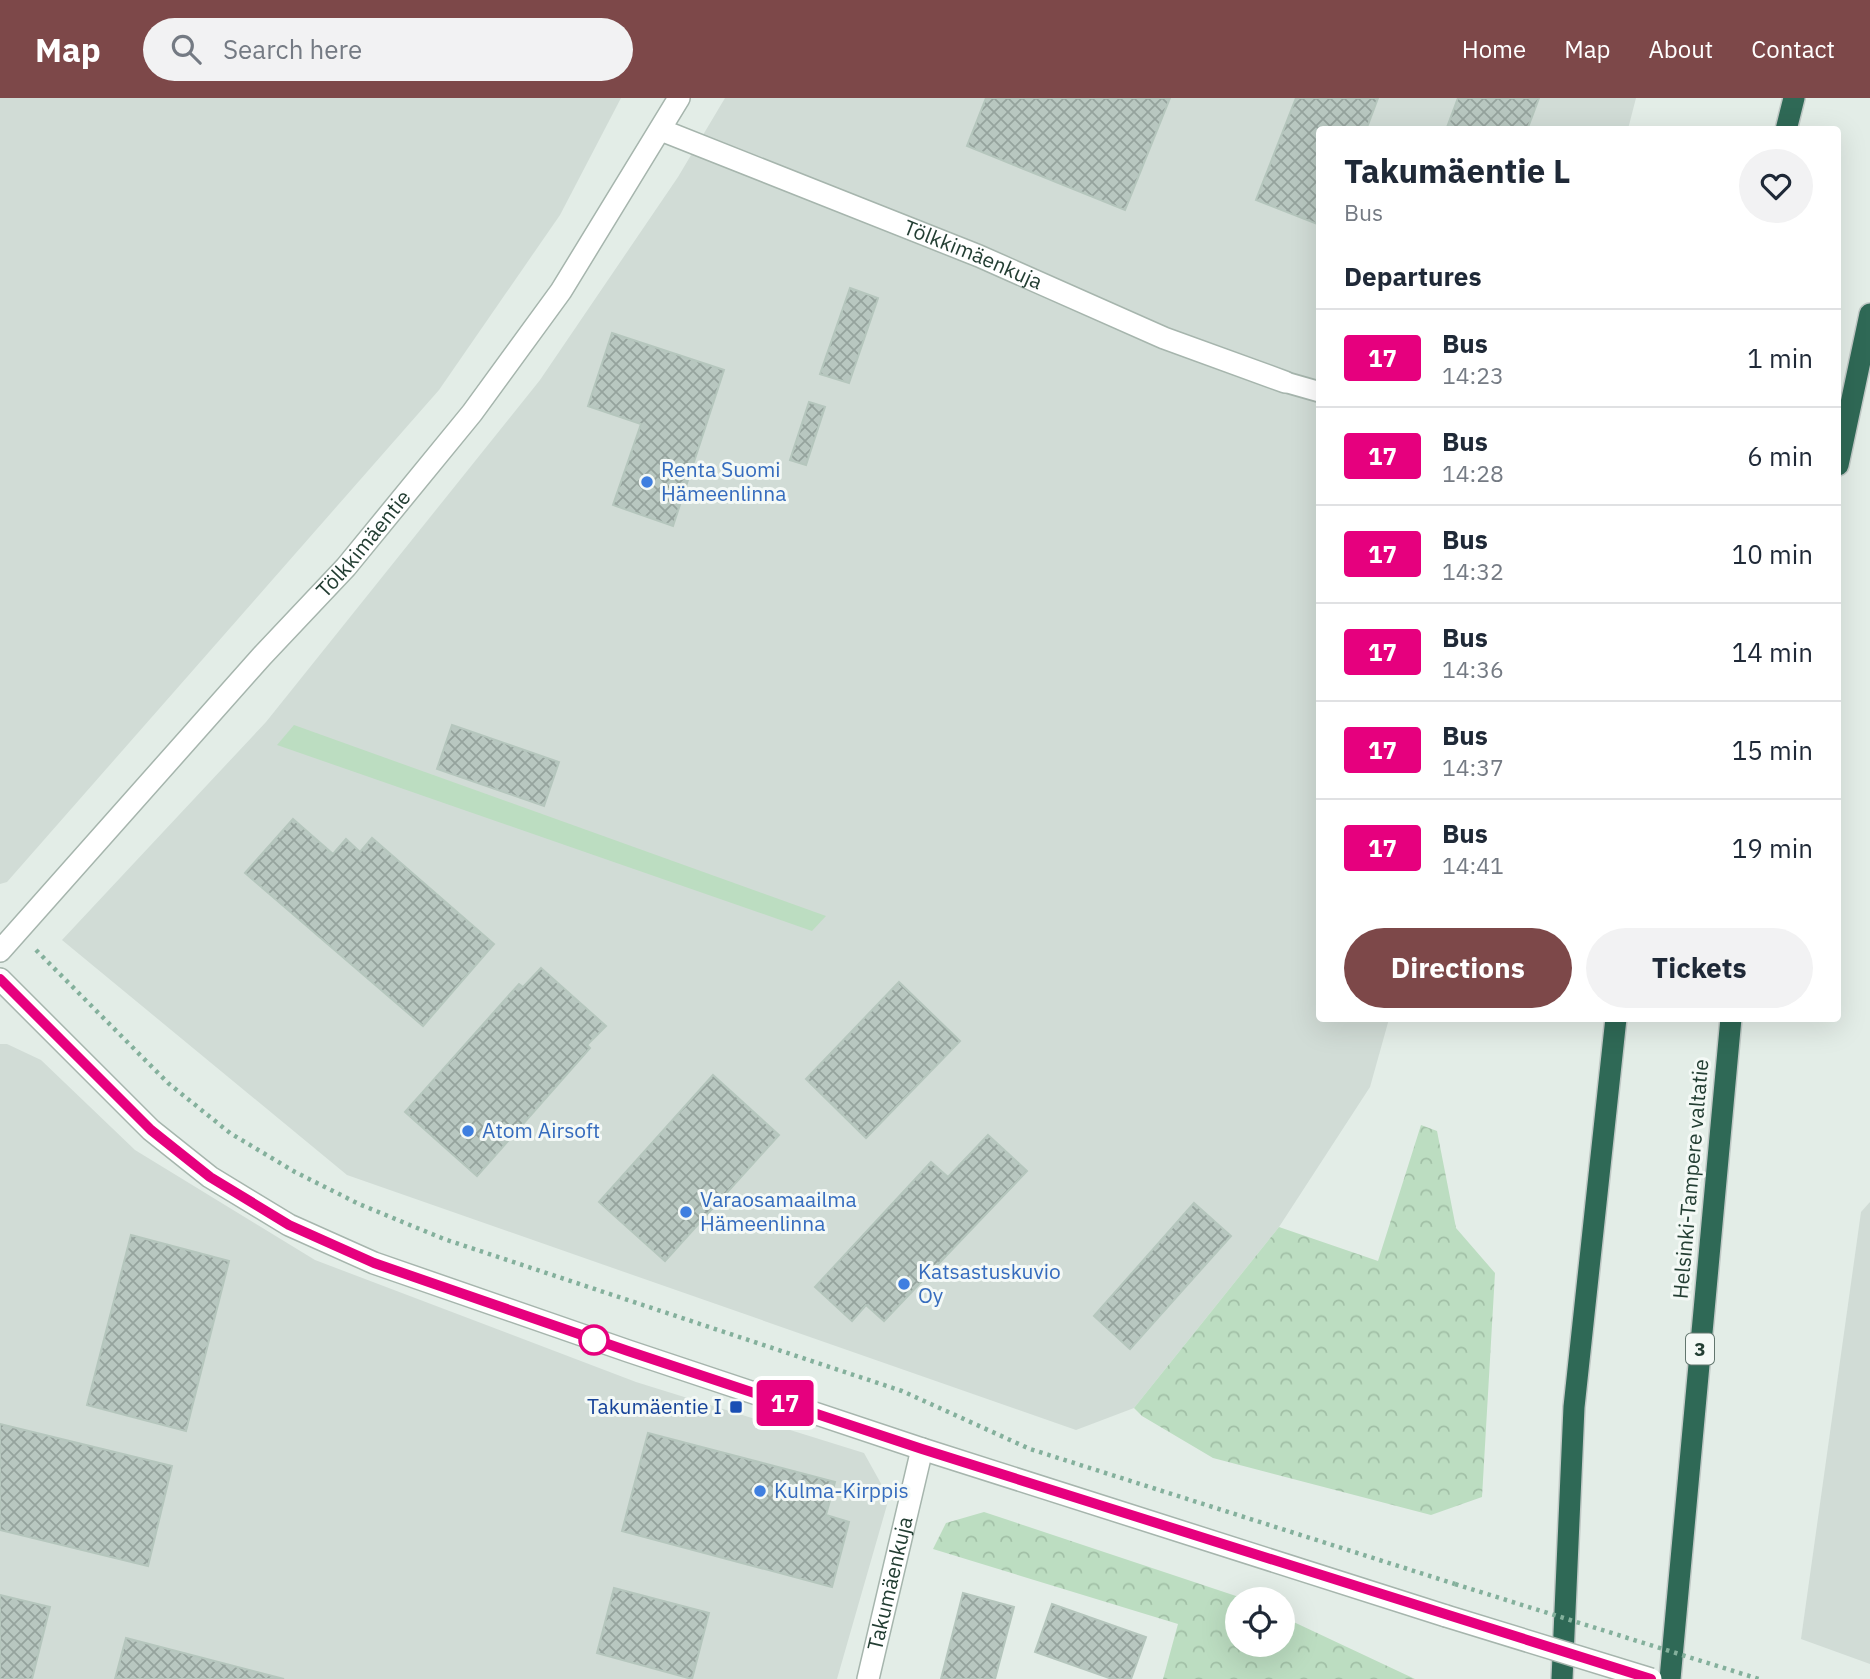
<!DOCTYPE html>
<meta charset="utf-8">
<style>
:root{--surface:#fff;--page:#f2f2f3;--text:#1f2937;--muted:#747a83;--line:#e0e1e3;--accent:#7d4849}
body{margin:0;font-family:"IBM Plex Sans",sans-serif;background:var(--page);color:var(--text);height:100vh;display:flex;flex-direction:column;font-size:26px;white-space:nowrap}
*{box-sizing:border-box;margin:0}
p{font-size:23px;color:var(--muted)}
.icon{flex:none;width:38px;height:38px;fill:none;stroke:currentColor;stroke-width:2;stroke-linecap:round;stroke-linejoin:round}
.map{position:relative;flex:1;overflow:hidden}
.drawer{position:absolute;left:1316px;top:28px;width:525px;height:896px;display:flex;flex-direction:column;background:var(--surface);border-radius:7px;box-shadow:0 7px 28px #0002}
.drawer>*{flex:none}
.badge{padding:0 14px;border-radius:5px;font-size:24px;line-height:46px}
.controls{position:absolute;left:1225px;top:1489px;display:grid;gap:14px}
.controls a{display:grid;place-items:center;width:70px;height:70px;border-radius:50%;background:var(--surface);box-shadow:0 7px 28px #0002;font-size:35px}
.map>.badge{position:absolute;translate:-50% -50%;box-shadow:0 0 0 4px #fff}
h2{padding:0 28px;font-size:26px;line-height:63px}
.round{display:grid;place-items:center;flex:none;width:74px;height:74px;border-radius:37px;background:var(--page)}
.summary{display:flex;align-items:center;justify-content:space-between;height:119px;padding:0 28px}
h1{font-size:33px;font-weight:800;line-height:52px}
.button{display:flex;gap:14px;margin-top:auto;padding:14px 28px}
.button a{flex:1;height:80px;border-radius:42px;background:var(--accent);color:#fff;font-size:28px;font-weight:800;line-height:80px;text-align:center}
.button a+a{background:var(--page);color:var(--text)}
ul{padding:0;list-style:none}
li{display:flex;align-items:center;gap:21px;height:98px;padding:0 28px;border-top:2px solid var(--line)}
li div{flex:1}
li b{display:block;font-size:26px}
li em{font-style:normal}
li .badge{min-width:77px;font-weight:700;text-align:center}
header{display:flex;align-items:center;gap:42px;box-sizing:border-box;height:98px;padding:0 35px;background:var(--accent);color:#fff}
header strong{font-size:33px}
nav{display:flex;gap:38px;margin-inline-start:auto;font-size:24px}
.search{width:490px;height:63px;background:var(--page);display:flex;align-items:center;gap:18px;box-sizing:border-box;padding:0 24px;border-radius:38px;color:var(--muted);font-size:26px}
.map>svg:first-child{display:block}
.built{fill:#d1dcd6}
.green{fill:#bcddc1}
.forest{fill:url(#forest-crowns)}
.building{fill:url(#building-cross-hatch);stroke:#b5c6bd;stroke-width:2}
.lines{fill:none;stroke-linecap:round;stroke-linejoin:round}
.lane-casing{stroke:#a6b5ad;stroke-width:23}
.street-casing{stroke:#a6b5ad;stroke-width:24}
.highway-casing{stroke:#c1c9c6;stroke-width:24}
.path{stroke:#84b09c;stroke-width:4.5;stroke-dasharray:3.5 5;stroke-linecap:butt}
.lane{stroke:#fff;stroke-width:19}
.street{stroke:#fff;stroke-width:21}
.highway{stroke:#2f6956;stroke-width:21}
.street-bridge-casing{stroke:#a6b5ad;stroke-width:24;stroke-linecap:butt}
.path-bridge{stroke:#84b09c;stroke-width:4.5;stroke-dasharray:3.5 5;stroke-linecap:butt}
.street-bridge{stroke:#fff;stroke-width:21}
.line-casing{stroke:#fff;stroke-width:16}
.line{stroke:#e6007e;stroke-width:10}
.shop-dot{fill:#3f7fe0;stroke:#f4f9f6;stroke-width:2.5}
.stop-dot{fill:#fff;stroke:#e6007e;stroke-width:3.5}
.transit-dot{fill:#1a4fb4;stroke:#f4f9f6;stroke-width:2.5}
.labels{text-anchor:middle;stroke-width:6;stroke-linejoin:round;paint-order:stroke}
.shield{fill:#f4f9f6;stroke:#62766e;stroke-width:2}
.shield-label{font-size:19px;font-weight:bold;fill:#233e33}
.street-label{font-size:21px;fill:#233e33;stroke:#f4f9f6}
.shop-label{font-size:21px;fill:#366cbe;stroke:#f4f9f6;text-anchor:start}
.transit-label{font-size:21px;fill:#164399;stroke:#f4f9f6;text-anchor:end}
</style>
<header>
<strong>Map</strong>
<div class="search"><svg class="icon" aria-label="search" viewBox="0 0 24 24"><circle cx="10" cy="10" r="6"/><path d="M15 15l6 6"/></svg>Search here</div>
<nav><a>Home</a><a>Map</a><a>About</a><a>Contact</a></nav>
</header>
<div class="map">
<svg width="1870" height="1581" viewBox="0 0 1870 1581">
<defs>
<pattern id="forest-crowns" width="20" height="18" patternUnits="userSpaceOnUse" patternTransform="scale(1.75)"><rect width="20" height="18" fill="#bcddc1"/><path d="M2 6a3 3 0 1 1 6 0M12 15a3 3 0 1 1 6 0" fill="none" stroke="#a1bfa6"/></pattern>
<pattern id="building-cross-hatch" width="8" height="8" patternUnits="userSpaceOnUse" patternTransform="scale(1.75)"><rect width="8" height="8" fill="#b8c7c0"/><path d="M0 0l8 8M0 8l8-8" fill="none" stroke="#95a39d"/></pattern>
</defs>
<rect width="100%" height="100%" fill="#e3ede7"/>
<g class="built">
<path d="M0,0H621L560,117L439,292L7,784L0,786Z"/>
<path d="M725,0H1636L1628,31L1320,32V920L1389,921L1370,989L1279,1129L1134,1310L1076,1332L347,1077L62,842L266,624L540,282L678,79Z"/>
<path d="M0,946H7L41,962L135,1052L315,1162L636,1284L864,1355L889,1400L837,1581H0Z"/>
<path d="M1870,1104V1566L1801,1541L1861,1114Z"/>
</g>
<path class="green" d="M294,627L826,818L812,833L277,647Z"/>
<g class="forest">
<path d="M1421,1027L1437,1033L1456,1130L1495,1175L1482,1399L1431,1417L1213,1360L1142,1318L1134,1310L1279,1129L1378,1163Z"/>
<path d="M984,1414L1245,1501L1237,1502V1547H1283V1519L1415,1581H1163L1178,1526L933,1451L946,1425Z"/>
</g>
<g class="building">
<path d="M986,0H1170L1125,112L967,48Z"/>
<path d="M1296,0H1378L1366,32H1320V127L1256,102Z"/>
<path d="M1458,0H1539L1527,32H1446Z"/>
<path d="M850,190L878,200L849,285L820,276Z"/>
<path d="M612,235L724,272L673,428L613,407L641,326L588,308Z"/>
<path d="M809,304L825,309L806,367L790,362Z"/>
<path d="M452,627L559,664L544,708L437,671Z"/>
<path d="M293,721L333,756L346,741L360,754L372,740L494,846L423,928L245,775Z"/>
<path d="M541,870L606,928L587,947L590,950L477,1078L405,1014L519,886L523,889Z"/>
<path d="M899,884L960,943L866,1040L806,981Z"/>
<path d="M713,977L779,1037L665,1163L599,1104Z"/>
<path d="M988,1037L1027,1073L884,1223L866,1207L852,1223L815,1189L931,1064L948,1079Z"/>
<path d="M1194,1105L1231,1138L1130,1251L1094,1218Z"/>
<path d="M131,1137L229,1163L186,1333L87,1307Z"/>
<path d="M0,1326L172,1368L148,1468L0,1432Z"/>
<path d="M648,1335L835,1384L826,1417L849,1424L832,1489L622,1433Z"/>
<path d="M614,1490L709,1515L692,1581L597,1555Z"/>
<path d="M963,1495L1014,1509L995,1581H941Z"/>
<path d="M0,1497L50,1509L32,1581H0Z"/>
<path d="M1052,1506L1146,1539L1131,1581H1112L1035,1554Z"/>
<path d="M126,1540L284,1581H115Z"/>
</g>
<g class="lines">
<g class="lane-casing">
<path id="lane" d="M1285,284L1320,294"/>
</g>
<g class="street-casing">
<g id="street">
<path id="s1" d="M661,32L979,158L1164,240L1285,284"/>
<path id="s2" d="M0,853L262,558L346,469L472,315L561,193L679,0"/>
<path d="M0,881L151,1032L210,1079L289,1127L374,1165L628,1253L922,1351L1446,1518"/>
<path id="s3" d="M868,1581L922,1351"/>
</g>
</g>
<g class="highway-casing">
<g id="highway">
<path d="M1786,32L1794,0"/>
<path d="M1838,367L1870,216"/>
<path d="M1562,1581L1574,1309L1616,920"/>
<path d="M1670,1581L1731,920"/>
</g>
</g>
<path class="path" d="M36,852L168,985L230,1035L295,1074L359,1106L444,1141L902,1293L1030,1351L1455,1486"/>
<use href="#lane" class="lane"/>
<use href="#street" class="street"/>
<use href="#highway" class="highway"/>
<g class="street-bridge-casing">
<path id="street-bridge" d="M1446,1518L1651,1581"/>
</g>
<path class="path-bridge" d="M1455,1486L1759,1581"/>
<use href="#street-bridge" class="street-bridge"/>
</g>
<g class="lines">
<g class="line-casing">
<path id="line" d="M0,881L151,1032L210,1079L289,1127L374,1165L628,1253L922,1351L1651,1581"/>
</g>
<use href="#line" class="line"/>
</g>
<g class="shop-dot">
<circle cx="647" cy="384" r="7"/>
<circle cx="468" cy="1033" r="7"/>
<circle cx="686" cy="1114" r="7"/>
<circle cx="904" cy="1186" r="7"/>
<circle cx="760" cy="1393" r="7"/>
</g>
<circle class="stop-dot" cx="594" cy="1242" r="14"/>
<rect class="transit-dot" x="729" y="1302" width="14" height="14" rx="3.5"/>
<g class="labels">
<rect class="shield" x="1686" y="1235.5" width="28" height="31" rx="5"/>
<g class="shield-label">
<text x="1700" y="1258">3</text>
</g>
<g class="street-label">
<text dy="7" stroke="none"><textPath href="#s1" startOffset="336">Tölkkimäenkuja</textPath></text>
<text dy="7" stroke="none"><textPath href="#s2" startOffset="546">Tölkkimäentie</textPath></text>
<text transform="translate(1691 1081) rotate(-85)" y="7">Helsinki-Tampere valtatie</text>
<text dy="7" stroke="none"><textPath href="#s3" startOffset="98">Takumäenkuja</textPath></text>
</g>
<g class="shop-label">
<text x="661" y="379">Renta Suomi<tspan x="661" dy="24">Hämeenlinna</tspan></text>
<text x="482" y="1040">Atom Airsoft</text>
<text x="700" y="1109">Varaosamaailma<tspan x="700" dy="24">Hämeenlinna</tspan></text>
<text x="918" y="1181">Katsastuskuvio<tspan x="918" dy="24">Oy</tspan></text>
<text x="774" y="1400">Kulma-Kirppis</text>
</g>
<g class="transit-label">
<text x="722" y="1316">Takumäentie I</text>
</g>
</g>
</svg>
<div class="controls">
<a><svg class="icon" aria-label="locate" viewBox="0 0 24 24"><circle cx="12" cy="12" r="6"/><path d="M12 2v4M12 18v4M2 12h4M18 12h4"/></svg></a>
</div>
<b class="badge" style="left:785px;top:1305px;background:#e6007e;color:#fff">17</b>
<section class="drawer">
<div class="summary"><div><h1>Takumäentie L</h1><p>Bus</p></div><a class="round"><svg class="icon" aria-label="heart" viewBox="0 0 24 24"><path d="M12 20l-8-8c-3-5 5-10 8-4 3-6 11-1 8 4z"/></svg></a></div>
<h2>Departures</h2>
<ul>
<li><span class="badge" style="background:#e6007e;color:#fff">17</span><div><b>Bus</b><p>14:23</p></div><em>1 min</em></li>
<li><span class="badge" style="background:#e6007e;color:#fff">17</span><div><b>Bus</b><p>14:28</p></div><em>6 min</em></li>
<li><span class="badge" style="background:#e6007e;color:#fff">17</span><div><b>Bus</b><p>14:32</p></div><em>10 min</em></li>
<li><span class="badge" style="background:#e6007e;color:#fff">17</span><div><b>Bus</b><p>14:36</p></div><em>14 min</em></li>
<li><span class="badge" style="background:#e6007e;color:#fff">17</span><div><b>Bus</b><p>14:37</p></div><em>15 min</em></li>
<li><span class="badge" style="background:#e6007e;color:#fff">17</span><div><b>Bus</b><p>14:41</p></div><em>19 min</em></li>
</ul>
<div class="button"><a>Directions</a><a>Tickets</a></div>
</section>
</div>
